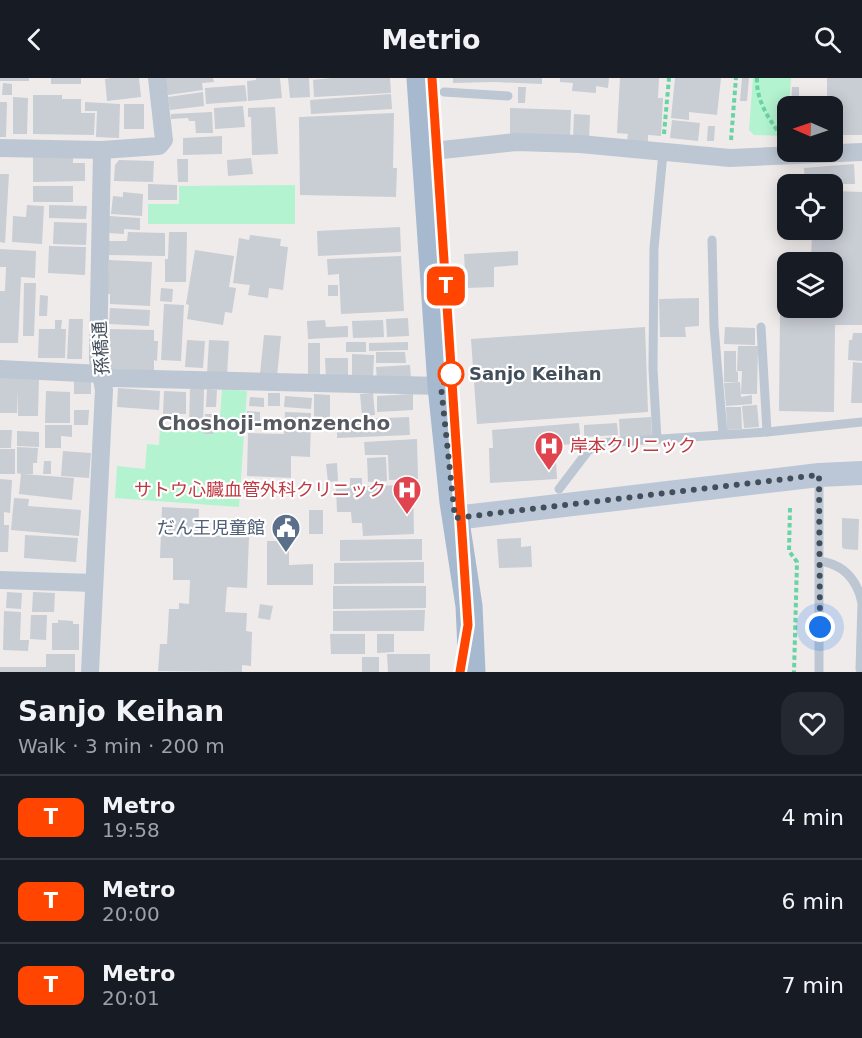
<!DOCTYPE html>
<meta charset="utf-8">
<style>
:root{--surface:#171b24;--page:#242831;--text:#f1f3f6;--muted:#9ea1a6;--line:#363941}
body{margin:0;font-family:"DejaVu Sans","Noto Sans JP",sans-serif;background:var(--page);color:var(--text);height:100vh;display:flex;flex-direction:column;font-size:22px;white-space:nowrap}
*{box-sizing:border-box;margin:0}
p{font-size:20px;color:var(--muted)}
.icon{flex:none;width:33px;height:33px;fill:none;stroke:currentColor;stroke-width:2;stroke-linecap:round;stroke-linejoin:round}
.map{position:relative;height:594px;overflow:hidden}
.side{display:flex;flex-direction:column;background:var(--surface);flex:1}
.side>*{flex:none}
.badge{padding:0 12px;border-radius:9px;font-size:21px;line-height:39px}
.needle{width:39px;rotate:272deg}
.controls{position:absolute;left:777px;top:18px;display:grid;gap:12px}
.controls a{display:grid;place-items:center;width:66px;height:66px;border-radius:12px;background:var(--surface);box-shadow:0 3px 15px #0003;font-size:30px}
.you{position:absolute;width:30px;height:30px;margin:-15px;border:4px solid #fff;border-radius:50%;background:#1a73e8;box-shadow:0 0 0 9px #1a73e833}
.map>.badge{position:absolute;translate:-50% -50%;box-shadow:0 0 0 3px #fff}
.round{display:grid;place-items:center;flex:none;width:63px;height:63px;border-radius:18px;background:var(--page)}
.summary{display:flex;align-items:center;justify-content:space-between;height:102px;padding:0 18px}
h1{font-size:28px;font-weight:700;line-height:45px}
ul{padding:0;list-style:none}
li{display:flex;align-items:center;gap:18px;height:84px;padding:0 18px;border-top:2px solid var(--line)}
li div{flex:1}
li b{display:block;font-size:22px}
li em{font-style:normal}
li .badge{min-width:66px;font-weight:700;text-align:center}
header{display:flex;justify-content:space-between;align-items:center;height:78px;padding:0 18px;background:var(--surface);font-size:27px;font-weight:700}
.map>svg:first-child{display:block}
.green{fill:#b3f3cf}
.building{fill:#c9cdd4}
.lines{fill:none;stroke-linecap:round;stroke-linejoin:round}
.path{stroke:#68d4a4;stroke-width:4;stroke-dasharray:4.5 3;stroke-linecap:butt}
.lane{stroke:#bdc7d3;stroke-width:9}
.street{stroke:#bdc7d3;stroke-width:18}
.secondary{stroke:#bbc7d7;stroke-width:24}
.primary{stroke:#a7b9ce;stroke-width:27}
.line-casing{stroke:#fff;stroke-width:14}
.line{stroke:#ff4500;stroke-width:9}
.walk{stroke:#424e5a;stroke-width:6;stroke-dasharray:0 10.8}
.stop-dot{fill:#fff;stroke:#ff4500;stroke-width:3}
.labels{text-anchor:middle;stroke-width:4.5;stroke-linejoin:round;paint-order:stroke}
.street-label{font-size:18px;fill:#424e5a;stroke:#fff}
.stop-label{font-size:18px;font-weight:bold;fill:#424e5a;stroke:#fff;text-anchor:start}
.health-label{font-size:18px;fill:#be3a42;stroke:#fff;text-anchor:start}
.service-label{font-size:18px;fill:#4e5e75;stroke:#fff;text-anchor:end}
.neighbourhood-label{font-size:20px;font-weight:bold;fill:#575b61;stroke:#fff}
</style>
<header><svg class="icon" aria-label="back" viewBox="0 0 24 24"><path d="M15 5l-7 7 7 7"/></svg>Metrio<svg class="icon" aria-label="search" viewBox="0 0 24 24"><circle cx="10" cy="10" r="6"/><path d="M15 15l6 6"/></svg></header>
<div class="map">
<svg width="862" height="594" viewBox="0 0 862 594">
<rect width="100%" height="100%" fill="#efebeb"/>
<g class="green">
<path d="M753,0H791L789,28H788L787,58L754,57L749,52Z"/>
<path d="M295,107V146H148V126H179V108Z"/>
<path d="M222,311L247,313L239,429L115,420L117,388L145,391L147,366L159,367L160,349L219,354Z"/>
</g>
<g class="building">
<rect x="0" y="0" width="29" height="3"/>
<rect x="51" y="0" width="30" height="6"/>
<path d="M111,0H139L141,19L107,23L105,1Z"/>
<path d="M165,0H213L214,4L202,5L203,12L168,17Z"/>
<path d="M256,0H280L282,20L248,23L247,3L256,2Z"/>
<path d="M288,0H309L310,19L290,20Z"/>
<path d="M331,0H390L391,15L314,19L313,2Z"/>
<path d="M453,0H542V6L495,4L453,5Z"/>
<path d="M560,0H609L608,10L596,8V15L572,13L573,5L560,4Z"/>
<path d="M620,0H659L658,20H663L661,58L648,57V65L627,63L628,56L617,55Z"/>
<path d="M675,0H721L717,37L689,34V42L671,40Z"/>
<path d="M742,0H749L747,23H740Z"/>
<path d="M827,0H862V57H832V28H827Z"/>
<path d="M3,5L12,6V17H2Z"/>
<path d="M245,7L247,23L206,26L205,10Z"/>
<path d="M518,9H526L525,25H518Z"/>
<path d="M792,9H799V28H791Z"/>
<path d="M203,14L204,28L170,32L168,19Z"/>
<path d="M391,16L392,31L311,36L310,22Z"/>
<path d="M33,17H62V21H81V35H95L94,57L33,56Z"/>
<path d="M13,19L28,20L27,56H13Z"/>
<path d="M0,24H7L6,59H0Z"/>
<path d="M85,24L120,26L119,60L96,59L97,33H85Z"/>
<rect x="124" y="26" width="20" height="25"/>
<path d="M243,28L245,49L215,51L214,30Z"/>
<path d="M275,29L278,76L252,77L251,39H248V30Z"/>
<path d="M510,30L571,32L570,62L510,60Z"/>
<path d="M212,34L213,55H196L195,43H189L188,40L171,41V36Z"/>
<path d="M394,35L393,90H397L396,119L300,117L299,39Z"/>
<path d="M574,36L590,37L589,61H573Z"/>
<path d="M672,42L700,45L698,63L670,60Z"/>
<path d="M708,48H715L714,63H707Z"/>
<path d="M222,58V76L183,77V60Z"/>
<path d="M33,78H73V85H85V103L33,104Z"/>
<path d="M251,80L253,96L228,98L227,82Z"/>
<path d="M177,81H188V104H178Z"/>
<path d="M119,82L154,83L153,104L114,103L115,87Z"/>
<path d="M854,86L855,106H805L804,90Z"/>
<path d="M0,96H9L5,165L0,164Z"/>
<path d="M148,106L177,107V122H148Z"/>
<rect x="33" y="108" width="40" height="16"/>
<path d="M832,113L862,114V247H835L834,334L779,333L780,234H810V230H832V184H811L812,152H832Z"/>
<path d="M123,114L143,116L142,138L111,136L113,118L123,119Z"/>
<path d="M27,127L44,128L42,166L12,164L13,138L26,139Z"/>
<path d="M49,127L87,128L86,141L49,140Z"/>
<path d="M109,138L140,140V152L124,151V156L108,155Z"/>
<path d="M54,144L87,145L86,167L53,166Z"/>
<path d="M400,149L401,174L318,178L317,153Z"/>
<path d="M128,154L165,155V178L108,177V163H127Z"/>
<path d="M169,154H187L186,204H165V181H168Z"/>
<path d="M250,157L281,161L280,168L288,169L283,212L269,210L268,220L248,217L250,207L233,205L239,160L249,162Z"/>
<path d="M49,168L86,169L85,197L48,195Z"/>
<path d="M0,171L36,173L35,200L21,199L18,265H0V213H5L6,189H0Z"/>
<path d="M195,172L234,178L229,209L236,210L232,235L225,234L223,247L187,241L189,227L186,226Z"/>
<path d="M518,173V187L494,189V209L466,210L464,176Z"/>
<path d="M401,178L404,233L341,236L339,196L328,197L327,181Z"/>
<path d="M109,182L152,184L150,228L110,226V216H107Z"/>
<path d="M24,205H36L34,258H23Z"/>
<rect x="328" y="207" width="10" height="11"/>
<path d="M161,210L173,211L172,224L160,223Z"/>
<path d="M40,217L48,218L47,238H39Z"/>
<path d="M699,220V248L685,249L686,259H660L659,221Z"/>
<path d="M164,226L184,227L181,283L161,282Z"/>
<path d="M110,230L150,232L149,248L109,246Z"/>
<path d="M408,240L409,258L387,259L386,241Z"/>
<path d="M69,241H83L82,281H67Z"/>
<path d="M55,242H62L61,251H66L65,280H38L39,251H55Z"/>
<path d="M325,242L326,249L348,248V259L308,261L307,243Z"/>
<path d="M383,242L384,259L353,260L352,243Z"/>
<path d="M645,249L648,334L477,346L471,261Z"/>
<path d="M725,249L755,250V267L724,266Z"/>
<path d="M110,251L154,252V263H158L157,283L154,282V293L109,292Z"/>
<path d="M853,255H862V283L848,282L849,262H852Z"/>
<path d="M264,257L281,258L277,298L260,296Z"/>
<path d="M187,262L205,263L203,290L185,289Z"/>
<path d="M209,262L229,263L227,297L207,296Z"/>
<rect x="346" y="264" width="20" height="10"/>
<path d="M408,264V272L369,273V265Z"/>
<rect x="308" y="265" width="12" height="33"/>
<path d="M738,268H758L757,316H741L742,293H737Z"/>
<path d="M724,273H736V293L738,294V304H724Z"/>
<path d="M376,274H405L406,285H376Z"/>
<path d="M352,276L374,277L373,300H352Z"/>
<path d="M325,280H348V301L326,302Z"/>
<path d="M853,284L862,285V325H851Z"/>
<path d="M410,287L411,300L377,302L376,289Z"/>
<path d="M0,300H39L38,338H18V312L17,335H0Z"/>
<rect x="74" y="301" width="17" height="15"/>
<path d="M740,304L741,319L752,317V326L726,328L724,305Z"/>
<path d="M118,310L160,313L159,332L117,329Z"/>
<path d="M190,311H204L203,349H189Z"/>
<path d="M207,311L217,312L216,329H206Z"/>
<path d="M46,313L70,314V345H45Z"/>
<path d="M164,313L186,314V336H163Z"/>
<rect x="268" y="315" width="12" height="13"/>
<path d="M373,315L375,337L362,338L360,316Z"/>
<path d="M314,316L330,317V340H314Z"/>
<path d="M413,316V332L377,334V318Z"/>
<path d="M285,318L312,320L311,331L284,329Z"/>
<path d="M250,319L264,320V329L249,328Z"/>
<path d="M757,327L759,349L744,350L742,328Z"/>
<path d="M726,329H741L742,351L727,352Z"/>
<path d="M74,332H89L88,347H74Z"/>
<path d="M247,333L260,334V350L247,349Z"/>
<path d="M285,334L311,335L310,379L291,378V400L247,398L248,355L284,356Z"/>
<path d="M205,336H214L213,356H204Z"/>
<path d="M409,339L410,357L337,360V342Z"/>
<path d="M651,339L652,359L620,360L619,341Z"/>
<path d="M579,345L581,366L555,367L557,401L490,405L489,370H493L492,352Z"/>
<path d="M617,345L618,357L584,359V347Z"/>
<path d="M45,347H72V359L61,358V370H45Z"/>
<path d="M0,352H12L11,370H0Z"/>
<path d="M17,353L39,354V369L17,368Z"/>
<path d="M417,361L418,401L389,402L388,377H365L364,364Z"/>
<path d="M17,369L38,370L37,385H33V396H23L74,400L72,422L19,416L21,396L17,395Z"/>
<rect x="0" y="371" width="15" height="25"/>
<path d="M63,373L91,375L89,400L61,398Z"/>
<path d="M386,379L387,403L368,404L367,380Z"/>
<path d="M44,383H51V396H43Z"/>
<path d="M337,385L338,403L328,404L326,386Z"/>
<path d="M350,400H362V408L413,407L414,456L363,458L362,445H352L351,434H337L336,411L350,410Z"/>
<path d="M0,401L12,402L10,435L4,434V447H9L8,474H0Z"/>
<path d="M14,420L29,421L28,428L81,432L79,458L11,452Z"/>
<path d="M162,429L199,431L198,457L249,459L247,510L227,509L225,534L247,535L246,553L252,554L251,588L242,587V594L158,593L160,566H167L169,531H179V525L189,526L190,502H173V480H160Z"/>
<rect x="309" y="432" width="14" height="24"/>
<path d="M842,440L859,441L858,472L844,471L842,469Z"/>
<path d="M25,457L78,460L76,484L24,480Z"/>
<path d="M521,460V469L531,468L532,489L499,490L497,461Z"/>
<path d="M422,461V482L340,483V462Z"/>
<path d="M267,463H289V487L313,486V507H267Z"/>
<path d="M424,484V505L334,506V485Z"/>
<path d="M333,508H426V530L333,531Z"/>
<path d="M7,514L22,515L21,531L6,530Z"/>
<path d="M33,514L55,515L54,534H32Z"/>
<path d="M260,526L273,528L270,542L258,540Z"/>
<path d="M425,532L424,553H333V533Z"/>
<path d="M4,533L21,534L20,562H29L28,573L3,572Z"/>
<path d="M31,537H47L46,562L30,561Z"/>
<path d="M58,542L73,543V546H79V572H52V545H58Z"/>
<path d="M330,556H365V576H331Z"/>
<path d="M377,556H394V574L377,575Z"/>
<path d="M46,576H75V594H0V589H46Z"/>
<path d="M387,576H430V594H388Z"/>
<rect x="362" y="579" width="17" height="15"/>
</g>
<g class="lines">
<g class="path">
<path d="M757,0C756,21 767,38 779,55V59"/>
<path d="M664,56L669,0"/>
<path d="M731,62L736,0"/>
<path d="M790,430L789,473L797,484L794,594"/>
</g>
<g class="lane">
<path d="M444,14L508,18"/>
<path d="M712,162L714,248L723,356"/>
<path d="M761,249L767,354"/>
<path d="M657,362L653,291L654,170L663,75"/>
<path d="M819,397V594"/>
<path d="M559,411L588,373L599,365L767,354L862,344"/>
<path d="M819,483C843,486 857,501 862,525L860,591L862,594"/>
</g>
<g class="street">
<path d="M0,70L102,72"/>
<path d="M424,74L516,64L580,66L730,80L862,74"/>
<path d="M0,291L102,296L112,300L441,308"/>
<path d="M0,502L94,505"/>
<path d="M90,594L104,312L98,281L102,72L159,68L164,62L157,0"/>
</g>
<path class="secondary" d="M455,440L819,397L862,395"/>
<path class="primary" d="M420,0L441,308L453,424L469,528L472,594"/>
</g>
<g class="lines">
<g class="line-casing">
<path id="line" d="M432,0L468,547L460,594"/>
</g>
<use href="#line" class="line"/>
<path class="walk" d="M451,296L441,308L455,440L819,397L820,549"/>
</g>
<defs>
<g id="hospital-pin" transform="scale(1.5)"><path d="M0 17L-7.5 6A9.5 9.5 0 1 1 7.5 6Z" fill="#e0444e" stroke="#fff"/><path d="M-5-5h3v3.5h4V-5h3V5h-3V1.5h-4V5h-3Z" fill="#fff"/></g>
<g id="civic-pin" transform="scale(1.5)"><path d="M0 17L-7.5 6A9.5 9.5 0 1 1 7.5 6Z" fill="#5c6f8a" stroke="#fff"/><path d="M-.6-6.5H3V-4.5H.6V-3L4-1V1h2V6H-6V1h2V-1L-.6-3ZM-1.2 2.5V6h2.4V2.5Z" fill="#fff"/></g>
</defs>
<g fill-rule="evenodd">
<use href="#hospital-pin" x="549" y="368"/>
<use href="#hospital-pin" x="407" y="412"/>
<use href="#civic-pin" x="286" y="450"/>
</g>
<circle class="stop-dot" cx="451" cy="296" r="12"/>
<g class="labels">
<g class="street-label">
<text transform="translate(101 270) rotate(-93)" y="6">孫橋通</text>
</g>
<g class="stop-label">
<text x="469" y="302">Sanjo Keihan</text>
</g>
<g class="health-label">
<text x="570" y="374">岸本クリニック</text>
<text x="386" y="418" text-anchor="end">サトウ心臓血管外科クリニック</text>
</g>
<g class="service-label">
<text x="265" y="456">だん王児童館</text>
</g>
<g class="neighbourhood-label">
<text x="274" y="352">Choshoji-monzencho</text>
</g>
</g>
</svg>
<div class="controls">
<a><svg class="needle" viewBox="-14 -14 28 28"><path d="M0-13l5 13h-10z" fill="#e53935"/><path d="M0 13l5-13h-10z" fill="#9ea1a6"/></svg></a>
<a><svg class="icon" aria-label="locate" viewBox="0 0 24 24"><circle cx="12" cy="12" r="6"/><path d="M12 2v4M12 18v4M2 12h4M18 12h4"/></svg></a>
<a><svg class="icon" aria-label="layers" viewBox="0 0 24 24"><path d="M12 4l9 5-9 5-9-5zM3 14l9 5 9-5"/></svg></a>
</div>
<div class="you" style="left:820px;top:549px"></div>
<b class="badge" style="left:446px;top:208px;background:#ff4500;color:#fff">T</b>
</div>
<section class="side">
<div class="summary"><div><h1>Sanjo Keihan</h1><p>Walk · 3 min · 200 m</p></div><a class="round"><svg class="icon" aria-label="heart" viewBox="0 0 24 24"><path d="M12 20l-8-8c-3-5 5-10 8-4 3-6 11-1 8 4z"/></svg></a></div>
<ul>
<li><span class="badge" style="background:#ff4500;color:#fff">T</span><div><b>Metro</b><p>19:58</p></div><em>4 min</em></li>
<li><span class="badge" style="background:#ff4500;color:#fff">T</span><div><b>Metro</b><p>20:00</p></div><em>6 min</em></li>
<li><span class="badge" style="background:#ff4500;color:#fff">T</span><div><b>Metro</b><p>20:01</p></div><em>7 min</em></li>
</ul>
</section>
